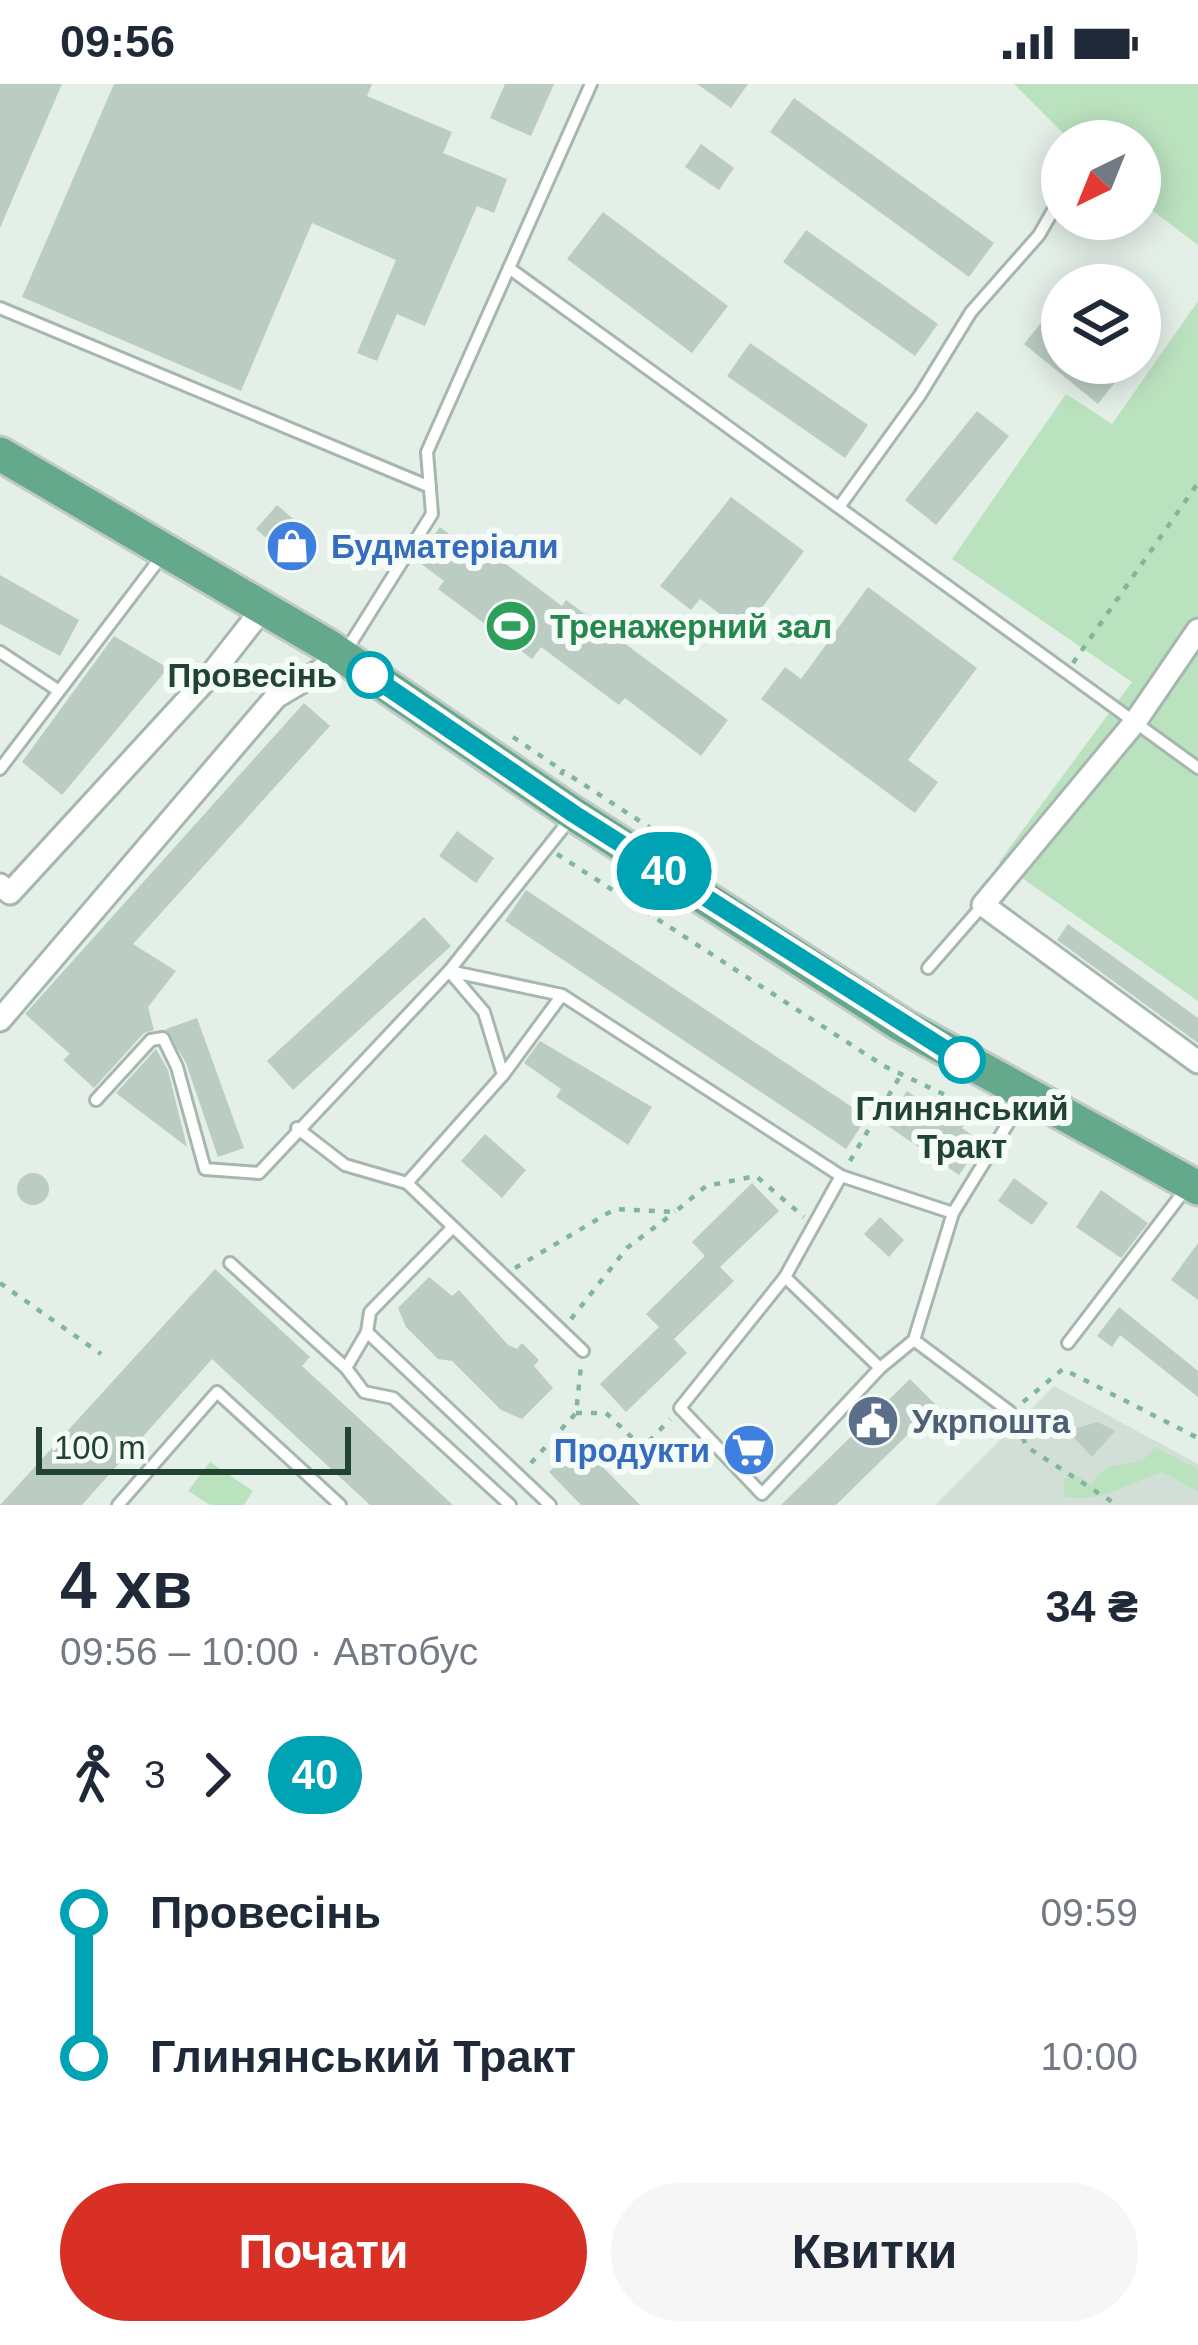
<!DOCTYPE html>
<html lang="uk">
<meta charset="utf-8">
<style>
:root{--surface:#fff;--page:#f6f6f7;--text:#1f2937;--muted:#747a83;--accent:#d93025}
body{margin:0;font-family:Helvetica,sans-serif;background:var(--page);color:var(--text);height:100vh;display:flex;flex-direction:column;font-size:45px;white-space:nowrap}
*{box-sizing:border-box;margin:0}
p{font-size:39px;color:var(--muted)}
.icon{flex:none;width:66px;height:66px;fill:none;stroke:currentColor;stroke-width:2;stroke-linecap:round;stroke-linejoin:round}
.map{position:relative;height:1421px;overflow:hidden}
.drawer{display:flex;flex-direction:column;background:var(--surface);flex:1}
.drawer>*{flex:none}
.badge{padding:0 24px;border-radius:39px;font-size:42px;line-height:78px}
.needle{width:78px;rotate:223deg}
.buttons{position:absolute;left:1041px;top:36px;display:grid;gap:24px}
.buttons a{display:grid;place-items:center;width:120px;height:120px;border-radius:50%;background:var(--surface);box-shadow:0 6px 30px #0003;font-size:60px}
.scale{position:absolute;left:36px;bottom:30px;width:315px;box-sizing:border-box;padding-left:12px;border:6px solid #214334;border-top:0;font-size:33px;line-height:42px;white-space:nowrap;color:#214334;-webkit-text-stroke:9px #f5fbf7;paint-order:stroke}
.map>.badge{position:absolute;translate:-50% -50%;box-shadow:0 0 0 6px #fff}
.legs{display:flex;align-items:center;gap:18px;height:132px;padding:0 60px;font-size:39px}
.legs p{margin-inline-start:auto}
.head{display:flex;align-items:center;justify-content:space-between;height:204px;padding:0 60px}
h1{font-size:66px;font-weight:700;line-height:90px}
.cta{display:flex;gap:24px;margin-top:auto;padding:24px 60px}
.cta a{flex:1;height:138px;border-radius:72px;background:var(--accent);color:#fff;font-size:48px;font-weight:700;line-height:138px;text-align:center}
.cta a+a{background:var(--page);color:var(--text)}
ul{padding:0 60px;list-style:none}
li{display:flex;align-items:center;gap:42px;height:144px;font-size:45px}
li i{display:grid;place-items:center;width:18px;height:100%;margin:0 15px;background:currentColor}
li i::after{content:'';width:30px;height:30px;margin:-15px;border:9px solid;border-radius:50%;background:var(--surface)}
li p{margin-inline-start:auto}
li:first-child i{background:linear-gradient(#0000 50%,currentColor 0)}
li:last-child i{background:linear-gradient(currentColor 50%,#0000 0)}
.status{display:flex;justify-content:space-between;align-items:center;height:84px;padding:0 60px;background:var(--surface);direction:ltr}
.status svg{height:33px;fill:currentColor}
.map>svg:first-child{display:block}
.built{fill:#d2dfd7}
.green{fill:#bbe2bf}
.building{fill:#bbcdc3}
.lines{fill:none;stroke-linecap:round;stroke-linejoin:round}
.lane-casing{stroke:#a6b8ae;stroke-width:16}
.street-casing{stroke:#a6b8ae;stroke-width:27}
.primary-casing{stroke:#c1cac6;stroke-width:39}
.path{stroke:#81b69c;stroke-width:4.5;stroke-dasharray:6 9;stroke-linecap:butt}
.lane{stroke:#fff;stroke-width:10}
.street{stroke:#fff;stroke-width:21}
.primary{stroke:#64a98c;stroke-width:33}
.line-1-casing{stroke:#fff;stroke-width:27}
.line-1{stroke:#00a3b4;stroke-width:18}
.stop-1-dot{fill:#fff;stroke:#00a3b4;stroke-width:6}
.labels{text-anchor:middle;stroke-width:12;stroke-linejoin:round;paint-order:stroke}
.shop-label{font-size:33px;font-weight:bold;fill:#366cbe;stroke:#f5fbf7;text-anchor:start}
.leisure-label{font-size:33px;font-weight:bold;fill:#27864d;stroke:#f5fbf7;text-anchor:start}
.stop-label{font-size:33px;font-weight:bold;fill:#214334;stroke:#f5fbf7;text-anchor:end}
.service-label{font-size:33px;font-weight:bold;fill:#4e5e75;stroke:#f5fbf7;text-anchor:start}
</style>
<div class="status"><b>09:56</b><svg viewBox="0 0 49 12"><path d="M0 12V9h3v3zM5 12V6h3v6zM10 12V3h3v9zM15 12V0h3v12zM26 1h20v11H26zM47 4h2v5h-2z"/></svg></div>
<div class="map">
<svg width="1198" height="1421" viewBox="0 0 1198 1421">
<rect width="100%" height="100%" fill="#e4efe8"/>
<path class="built" d="M1054,1302L1198,1380V1421H935Z"/>
<g class="green">
<path d="M1014,0H1198V161L1140,117V57H1071Z"/>
<path d="M1198,217V917L999,778L1132,598L952,475L1066,310L1112,340Z"/>
<path d="M1155,1363L1198,1385V1408L1163,1388C1132,1397 1098,1421 1064,1412V1394L1078,1392L1092,1401C1102,1378 1121,1382 1143,1376Z"/>
<path d="M210,1378L253,1407L244,1421H210L188,1407Z"/>
</g>
<g class="building">
<path d="M0,0H62L0,144Z"/>
<path d="M114,0H372L367,12L452,48L443,69L507,95L494,129L477,122L425,242L397,230L377,277L357,269L396,176L312,139L241,307L22,213Z"/>
<path d="M505,0H554L531,52L490,34Z"/>
<path d="M697,0H748L731,24Z"/>
<path d="M794,14L994,159L969,193L770,48Z"/>
<path d="M701,60L734,84L719,106L685,83Z"/>
<path d="M603,128L728,222L692,269L567,175Z"/>
<path d="M806,146L938,240L915,272L783,178Z"/>
<path d="M1062,213V279H1130L1098,320L1024,260Z"/>
<path d="M750,259L868,341L845,374L727,292Z"/>
<path d="M977,327L1009,352L936,441L905,416Z"/>
<path d="M731,413L804,467L744,548L700,515L691,526L660,502Z"/>
<path d="M277,421L318,456L297,481L256,445Z"/>
<path d="M440,443L464,461L470,453L562,522L566,516L728,636L701,672L625,614L619,621L541,563L532,575L438,505L444,497L416,476Z"/>
<path d="M0,491L79,536L60,572L0,540Z"/>
<path d="M868,503L977,584L908,676L938,698L915,729L761,615L785,583L801,595Z"/>
<path d="M114,552L168,584L62,711L22,678Z"/>
<path d="M304,619L330,642L133,860L176,887L148,923L154,946L144,949L94,1004L63,976L70,970L25,930Z"/>
<path d="M457,747L494,774L476,799L439,772Z"/>
<path d="M526,806L867,1033L846,1065L505,837Z"/>
<path d="M424,833L451,862L293,1006L267,977Z"/>
<path d="M1068,840L1198,934V959L1057,856Z"/>
<path d="M197,934L244,1064L218,1073L186,979L166,945Z"/>
<path d="M540,957L652,1023L628,1061L556,1013L561,1005L524,979Z"/>
<path d="M156,965L168,986L187,1063L116,1009Z"/>
<path d="M907,1007L937,1028L942,1020L967,1037L962,1044L982,1058L959,1091L885,1040Z"/>
<path d="M485,1050L526,1086L502,1114L461,1077Z"/>
<circle cx="33" cy="1105" r="16"/>
<path d="M1014,1094L1048,1119L1032,1141L998,1117Z"/>
<path d="M752,1099L779,1127L720,1183L734,1197L674,1255L687,1269L626,1328L600,1300L659,1243L646,1230L705,1172L692,1158Z"/>
<path d="M1101,1106L1148,1139L1121,1174L1076,1143Z"/>
<path d="M880,1133L904,1156L889,1173L864,1150Z"/>
<path d="M1198,1159V1216L1171,1196Z"/>
<path d="M215,1185L310,1273L302,1282L453,1421H370L212,1275L82,1421H0Z"/>
<path d="M429,1193L452,1212L459,1206L508,1261L517,1265L522,1259L539,1276L534,1282L553,1304L522,1335L501,1326L452,1277L438,1275L406,1243L398,1224Z"/>
<path d="M1119,1223L1198,1287V1313L1120,1251L1112,1263L1097,1252Z"/>
<path d="M910,1295L937,1322L836,1421H781Z"/>
<path d="M1098,1338L1115,1347L1092,1373L1074,1354L1073,1345Z"/>
<path d="M579,1359L640,1421H581L549,1388Z"/>
</g>
<g class="lines">
<g class="lane-casing">
<g id="lane">
<path d="M509,184L1198,684"/>
<path d="M0,224L430,403"/>
<path d="M839,423L920,311L971,228L1039,151L1062,111"/>
<path d="M0,568L56,605"/>
<path d="M344,570L432,430L427,368L591,0"/>
<path d="M0,685L161,473"/>
<path d="M571,734L449,887L484,928L503,991L407,1099L583,1267"/>
<path d="M928,884L983,821"/>
<path d="M503,991L562,911"/>
<path d="M96,1016L151,956L163,954L177,983L205,1085L259,1089L449,887L562,911L841,1092"/>
<path d="M297,1044L345,1081L407,1099"/>
<path d="M452,1144L370,1228L367,1248L346,1284L364,1308L393,1314L510,1421"/>
<path d="M230,1179L346,1284"/>
<path d="M785,1193L880,1284L762,1410L680,1324Z"/>
<path d="M785,1193L841,1092L953,1129L1023,1015"/>
<path d="M367,1248L550,1421"/>
<path d="M914,1256L1010,1328"/>
<path d="M1068,1259L1188,1102"/>
<path d="M880,1284L914,1256L953,1129"/>
<path d="M118,1421L217,1308L340,1421"/>
</g>
</g>
<g class="street-casing">
<g id="street">
<path d="M1198,546L1135,638L983,821L1198,978"/>
<path d="M0,801L10,809L213,588L264,523"/>
<path d="M0,936L276,613L343,573"/>
</g>
</g>
<g class="primary-casing">
<path id="primary" d="M0,370L328,562L574,730L902,941L1198,1104"/>
</g>
<g class="path">
<path d="M1073,579L1198,399"/>
<path d="M513,653L563,687"/>
<path d="M561,691L563,687L655,747"/>
<path d="M557,770L884,982L975,1025L981,1013"/>
<path d="M850,1077L902,989"/>
<path d="M515,1184L615,1125L675,1128L706,1102L756,1092L804,1133"/>
<path d="M0,1199L101,1270"/>
<path d="M571,1235L627,1164L675,1128"/>
<path d="M1023,1318L1063,1285L1198,1354"/>
<path d="M576,1329H606L643,1364L670,1335"/>
<path d="M1016,1340L1027,1363L1117,1421"/>
<path d="M531,1379L576,1329L581,1282"/>
</g>
<use href="#lane" class="lane"/>
<use href="#street" class="street"/>
<use href="#primary" class="primary"/>
</g>
<g class="lines">
<g class="line-1-casing">
<path id="line-1" d="M370,591L574,730L962,976"/>
</g>
<use href="#line-1" class="line-1"/>
</g>
<defs>
<g id="shop-disc" transform="scale(2.7)"><circle r="9.5" fill="#3f7fe0" stroke="#f5fbf7"/><path d="M-5-2.5h2.3a2.7 3.5 0 0 1 5.4 0H5L5.5 6h-11ZM-1.5-2.5h3a1.5 2.3 0 0 0-3 0Z" fill="#fff"/></g>
<g id="stadium-disc" transform="scale(2.7)"><circle r="9.5" fill="#2e9e5b" stroke="#f5fbf7"/><path d="M0-5a6.5 5 0 1 0 0 10a6.5 5 0 1 0 0-10ZM-3.5-1.8h7v3.6h-7Z" fill="#fff"/></g>
<g id="civic-disc" transform="scale(2.7)"><circle r="9.5" fill="#5c6f8a" stroke="#f5fbf7"/><path d="M-.6-6.5H3V-4.5H.6V-3L4-1V1h2V6H-6V1h2V-1L-.6-3ZM-1.2 2.5V6h2.4V2.5Z" fill="#fff"/></g>
<g id="supermarket-disc" transform="scale(2.7)"><circle r="9.5" fill="#3f7fe0" stroke="#f5fbf7"/><path d="M-6-5.5h2.5l.6 2H6L4.5 2H-2.5L-4.4-4H-6ZM-1.5 3.2a1.3 1.3 0 1 0 .1 0ZM3 3.2a1.3 1.3 0 1 0 .1 0Z" fill="#fff"/></g>
</defs>
<g fill-rule="evenodd">
<use href="#shop-disc" x="292" y="462"/>
<use href="#stadium-disc" x="511" y="542"/>
<use href="#civic-disc" x="873" y="1337"/>
<use href="#supermarket-disc" x="749" y="1366"/>
</g>
<g class="stop-1-dot">
<circle cx="370" cy="591" r="21"/>
<circle cx="962" cy="976" r="21"/>
</g>
<g class="labels">
<g class="shop-label">
<text x="331" y="474">Будматеріали</text>
<text x="710" y="1378" text-anchor="end">Продукти</text>
</g>
<g class="leisure-label">
<text x="550" y="554">Тренажерний зал</text>
</g>
<g class="stop-label">
<text x="337" y="603">Провесінь</text>
<text x="962" y="1036" text-anchor="middle">Глинянський<tspan x="962" dy="38">Тракт</tspan></text>
</g>
<g class="service-label">
<text x="912" y="1349">Укрпошта</text>
</g>
</g>
</svg>
<div class="buttons">
<a><svg class="needle" viewBox="-14 -14 28 28"><path d="M0-13l5 13h-10z" fill="#e53935"/><path d="M0 13l5-13h-10z" fill="#747a83"/></svg></a>
<a><svg class="icon" aria-label="layers" viewBox="0 0 24 24"><path d="M12 4l9 5-9 5-9-5zM3 14l9 5 9-5"/></svg></a>
</div>
<div class="scale">100 m</div>
<b class="badge" style="left:664px;top:787px;background:#00a3b4;color:#fff">40</b>
</div>
<section class="drawer">
<div class="head"><div><h1>4 хв</h1><p>09:56 – 10:00 · Автобус</p></div><b>34 ₴</b></div>
<div class="legs"><svg class="icon" aria-label="walk" viewBox="0 0 24 24"><circle cx="13" cy="4" r="2"/><path d="M13 8l-2 6 4 7M11 14l-3 7M7 12l3-4h3l4 4"/></svg>3<svg class="icon" aria-label="forward" viewBox="0 0 24 24"><path d="M9 5l7 7-7 7"/></svg><b class="badge" style="background:#00a3b4;color:#fff">40</b></div>
<ul>
<li><i style="color:#00a3b4"></i><b>Провесінь</b><p>09:59</p></li>
<li><i style="color:#00a3b4"></i><b>Глинянський Тракт</b><p>10:00</p></li>
</ul>
<div class="cta"><a>Почати</a><a>Квитки</a></div>
</section>
